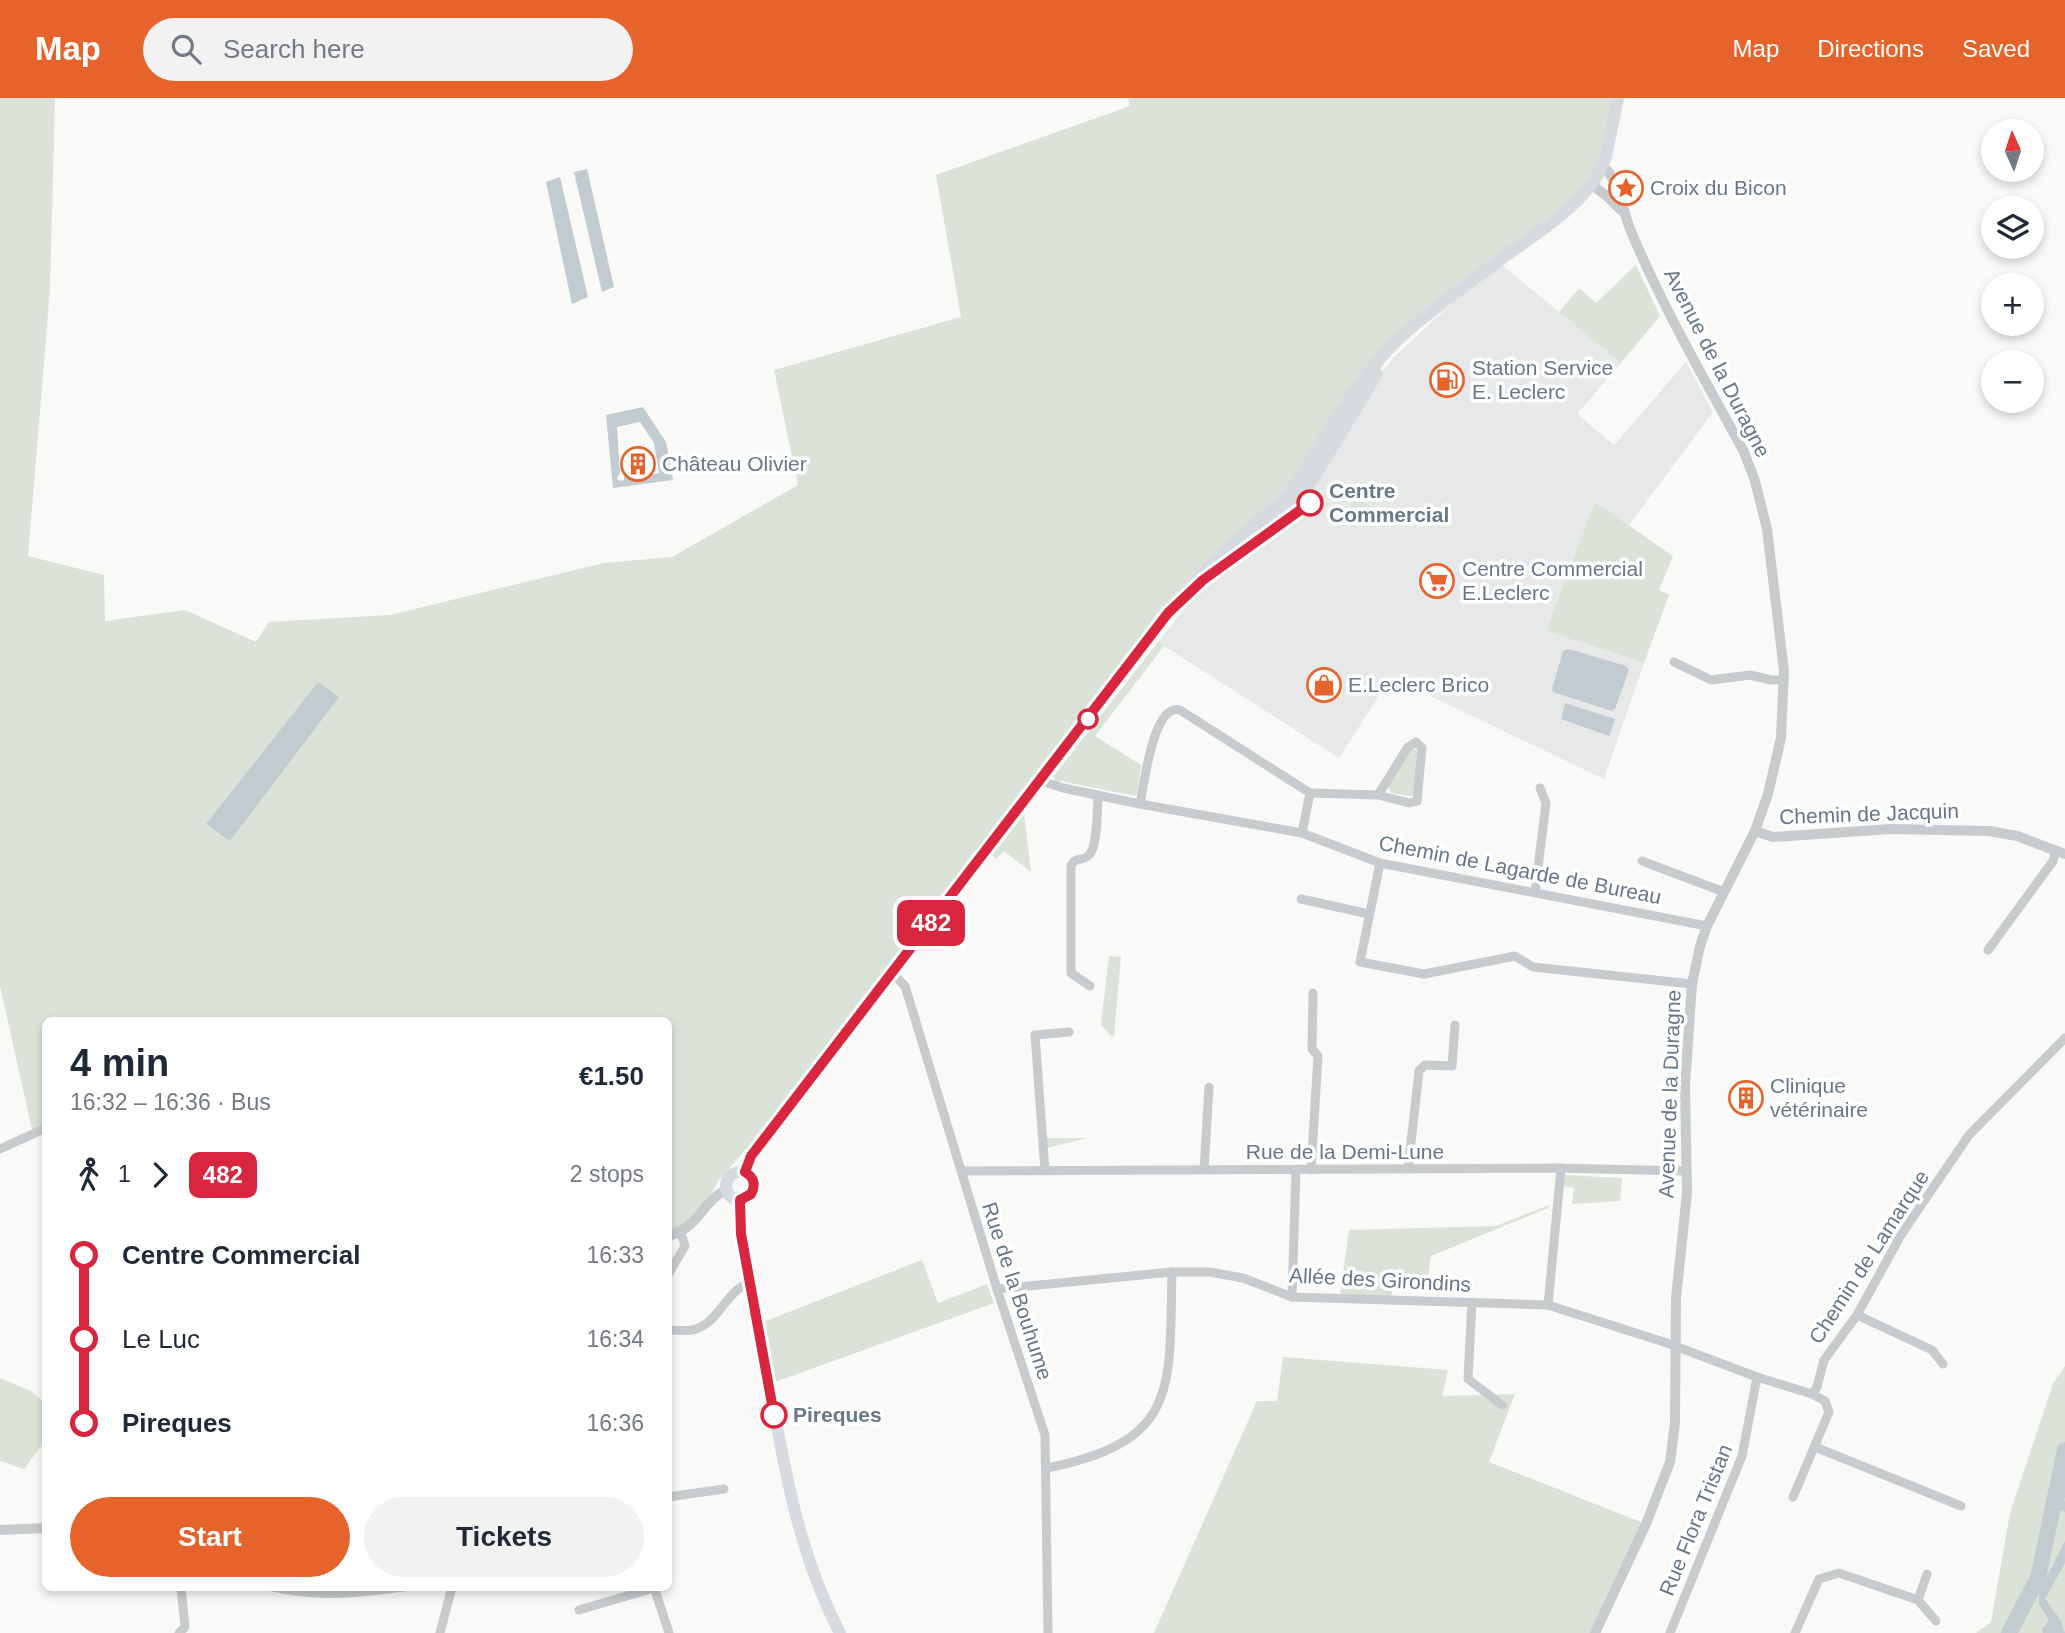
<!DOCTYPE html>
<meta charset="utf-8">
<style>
:root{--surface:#fff;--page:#f2f2f3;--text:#1f2937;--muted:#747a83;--accent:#e6632b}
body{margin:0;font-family:Arial,sans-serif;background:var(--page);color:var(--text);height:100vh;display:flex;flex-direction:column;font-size:26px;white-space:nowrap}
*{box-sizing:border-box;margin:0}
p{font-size:23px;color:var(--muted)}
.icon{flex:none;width:38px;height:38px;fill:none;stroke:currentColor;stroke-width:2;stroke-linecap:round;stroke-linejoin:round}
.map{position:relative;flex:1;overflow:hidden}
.panel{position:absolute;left:42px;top:919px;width:630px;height:574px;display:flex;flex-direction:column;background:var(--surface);border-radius:10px;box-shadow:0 4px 10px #0003}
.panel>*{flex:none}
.badge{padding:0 14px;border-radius:10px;font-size:24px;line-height:46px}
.needle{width:46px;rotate:357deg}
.buttons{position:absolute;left:1981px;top:21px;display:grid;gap:14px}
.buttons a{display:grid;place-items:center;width:63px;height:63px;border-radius:50%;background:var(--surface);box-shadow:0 4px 10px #0003;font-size:35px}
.map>.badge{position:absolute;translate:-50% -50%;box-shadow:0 0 0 4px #fff}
.legs{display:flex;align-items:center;gap:10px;height:77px;padding:0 28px;font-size:23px}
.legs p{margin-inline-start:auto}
.overview{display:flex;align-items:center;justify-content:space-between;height:119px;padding:0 28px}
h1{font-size:38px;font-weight:800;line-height:52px}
.button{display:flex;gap:14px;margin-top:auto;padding:14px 28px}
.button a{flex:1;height:80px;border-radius:42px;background:var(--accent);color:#fff;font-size:28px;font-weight:800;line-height:80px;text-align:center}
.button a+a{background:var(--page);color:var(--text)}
ul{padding:0 28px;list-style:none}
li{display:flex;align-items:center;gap:24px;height:84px;font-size:26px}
li i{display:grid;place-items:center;width:10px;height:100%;margin:0 9px;background:currentColor}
li i::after{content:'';width:18px;height:18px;margin:-9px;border:5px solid;border-radius:50%;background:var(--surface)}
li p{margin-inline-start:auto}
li:first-child i{background:linear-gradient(#0000 50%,currentColor 0)}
li:last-child i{background:linear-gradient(currentColor 50%,#0000 0)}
header{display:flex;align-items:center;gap:42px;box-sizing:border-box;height:98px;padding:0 35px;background:var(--accent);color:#fff}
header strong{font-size:33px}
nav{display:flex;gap:38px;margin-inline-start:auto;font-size:24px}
.search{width:490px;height:63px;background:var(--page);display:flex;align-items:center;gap:18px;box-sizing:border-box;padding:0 24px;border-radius:38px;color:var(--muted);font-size:26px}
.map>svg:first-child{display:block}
.built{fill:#e7e8e8}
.green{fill:#dbe2d8}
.water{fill:#c2cbd0;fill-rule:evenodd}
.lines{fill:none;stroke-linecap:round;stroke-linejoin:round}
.stream{stroke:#c2cbd0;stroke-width:2.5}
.river{stroke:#c2cbd0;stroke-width:16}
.minor{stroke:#c7cbce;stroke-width:9}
.tertiary{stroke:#c7cbce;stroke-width:10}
.secondary{stroke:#d7dbdf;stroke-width:12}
.line-1-casing{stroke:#fff;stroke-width:16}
.line-1{stroke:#d7263d;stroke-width:10}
.stop-1-dot{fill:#fff;stroke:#d7263d;stroke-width:3.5}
.labels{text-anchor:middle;stroke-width:7;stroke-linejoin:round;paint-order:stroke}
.poi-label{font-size:21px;fill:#687889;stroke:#fff;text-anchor:start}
.street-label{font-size:21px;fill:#687889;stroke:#fff}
.stop-label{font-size:21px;font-weight:bold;fill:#687889;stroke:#fff;text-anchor:start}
</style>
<header>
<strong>Map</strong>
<div class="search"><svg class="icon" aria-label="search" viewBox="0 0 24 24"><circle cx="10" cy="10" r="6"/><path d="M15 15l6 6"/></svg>Search here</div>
<nav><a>Map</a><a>Directions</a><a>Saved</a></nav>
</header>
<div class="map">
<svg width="2065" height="1535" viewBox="0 0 2065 1535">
<rect width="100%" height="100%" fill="#f9f9f7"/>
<path class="built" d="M1502,167L1621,265L1577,316L1614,347L1686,264L1713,314L1629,427L1595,405L1546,533L1644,565L1604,681L1391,579L1339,660L1158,544L1210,479L1296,416L1365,295L1394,259L1463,195Z"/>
<g class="green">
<path d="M0,0H55L50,191L28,458L104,477L105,523L185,512L256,544L269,524L390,517L604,465L672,459L798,387L774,272L961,219L936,77L1130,8L1128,0H1618L1615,20L1591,86L1430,214L1388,259L1293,408L1229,456L1203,482L767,1037L745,1052L718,1083L697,1122L669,1138L668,922H46L45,1030L33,1036L0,888Z"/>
<path d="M1636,167L1660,218L1621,265L1559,214L1579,190L1596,205Z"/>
<circle cx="1359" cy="411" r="10"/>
<path d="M1595,404L1673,458L1659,492L1669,497L1644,565L1546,533Z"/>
<path d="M1158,544L1164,548L1095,638L1141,667L1137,695L1135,698L1061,683L1056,686L1053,679Z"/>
<path d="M1413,650L1417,653L1415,694L1411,698L1391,695L1388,688Z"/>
<path d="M1024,716L1031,774L1004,753L996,761L992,757Z"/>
<path d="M1109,858L1121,859L1114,938L1110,937L1101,927Z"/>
<path d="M1046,1040H1087L1047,1050Z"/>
<path d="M1564,1077L1622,1080L1620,1103L1572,1106L1574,1090L1563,1088Z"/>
<path d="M1549,1107L1548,1110L1431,1158L1426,1191L1393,1190L1391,1199L1340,1197L1349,1132L1496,1128Z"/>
<path d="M922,1162L938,1205L987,1186L994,1205L775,1284L763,1224Z"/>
<path d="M1283,1259L1448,1272L1442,1298L1515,1296L1489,1364L1646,1426L1595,1535H1154L1257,1303H1277Z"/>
<path d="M2065,1268V1535H1976L1991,1524L2010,1415L2053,1286Z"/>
<path d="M0,1280L31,1293L45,1305V1343L24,1371L0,1363Z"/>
</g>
<g class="water">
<path d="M587,71L614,189L602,194L574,74Z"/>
<path d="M560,79L588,199L572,206L546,84Z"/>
<path d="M643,309L666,344L673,382L613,390L606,317ZM640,324L654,345L659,375L650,377L649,373L624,376V382L620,383L617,380L620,375L617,329Z"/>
<path d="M1569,551L1626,568L1629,572L1615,611L1612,613L1553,594L1552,591L1563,553Z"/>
<path d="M318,584L339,599L230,743L206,726Z"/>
<path d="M1565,605L1615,621L1609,638L1561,621Z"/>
<path d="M2065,1390V1398L2061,1401L2062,1404L2065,1405V1414L2053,1408L2057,1392Z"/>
<path d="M2065,1443V1465L2045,1501L2060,1521L2065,1535H2043L2042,1531L2049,1523L2039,1506V1494Z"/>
</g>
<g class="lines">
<path class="stream" d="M2065,1393L2063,1401L2065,1411"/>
<path class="river" d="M2009,1535L2038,1480L2065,1352"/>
<g class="minor">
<path d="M1674,564L1711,582L1750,577L1771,582H1784"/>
<path d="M1041,683L1063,690L1140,706L1302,735L1380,765L1707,828"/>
<path d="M1310,695L1378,697L1409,705L1417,703L1422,650L1416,644L1408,649L1378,697"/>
<path d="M1140,706C1144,687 1153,605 1180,612L1310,695L1302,735"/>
<path d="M1642,763L1724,794"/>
<path d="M1380,765L1360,864L1424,876L1515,858L1533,869L1692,886"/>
<path d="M1535,794L1546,705L1540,690"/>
<path d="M1301,801L1369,816"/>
<path d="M1988,852L2053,763L2056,752"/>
<path d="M892,875L905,888L997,1191L1045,1337L1048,1535"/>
<path d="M1090,888L1071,875V768L1074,763C1080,761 1086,761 1090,756C1098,745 1097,711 1098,697"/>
<path d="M0,1051L46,1030"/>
<path d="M1408,1071L1419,973L1425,967L1452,968L1455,927"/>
<path d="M1204,1072L1209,989"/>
<path d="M1311,1072L1318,958L1312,951L1313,895"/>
<path d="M961,1073L1556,1070L1687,1073"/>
<path d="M1045,1073L1035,937L1069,934"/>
<path d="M668,1177L685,1148L681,1135"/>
<path d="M997,1191L1172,1174H1210L1243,1180L1292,1199L1548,1207L1667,1245L1757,1279L1812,1296L1817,1289L1824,1262L1857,1217L1901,1137L1969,1037L2065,940"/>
<path d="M1292,1199L1296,1072"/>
<path d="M1472,1204L1468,1281L1502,1307"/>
<path d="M1548,1207L1561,1070"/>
<path d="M1857,1217L1932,1252L1943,1266"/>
<path d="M668,1232C677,1232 688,1234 696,1231C719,1224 726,1193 749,1185"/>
<path d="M1815,1349L1961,1408"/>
<path d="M1047,1370C1180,1343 1169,1291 1172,1174"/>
<path d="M668,1399L724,1391"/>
<path d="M1793,1399L1829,1314L1825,1303L1812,1296"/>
<path d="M272,1489C317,1500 359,1495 403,1489"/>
<path d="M654,1489L669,1535"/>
<path d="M1918,1502L1927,1476"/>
<path d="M579,1512L654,1490"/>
<path d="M179,1535L185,1529L181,1489"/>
<path d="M440,1535L452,1489"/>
<path d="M1670,1535L1742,1358L1757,1279"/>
<path d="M1795,1535L1819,1481L1839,1475L1918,1502L1936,1523"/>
</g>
<g class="tertiary">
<path d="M1591,86L1608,99L1623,114"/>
<path d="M1755,733L1773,739L1891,731L1989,733L2017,738L2065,756"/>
<path d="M668,1138C701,1129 701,1104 726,1092"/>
<path d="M0,1432L46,1430"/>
<path d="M1595,1535L1646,1426L1670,1364L1675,1325L1676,1200L1687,1095L1685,987L1692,886L1700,848L1707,828L1755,733L1768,696L1781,640L1784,573L1767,431L1755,383L1744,354C1704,280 1662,208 1630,131C1622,110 1620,84 1603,68"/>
</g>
<g class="secondary">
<path d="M1256,435L1293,408L1314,380L1377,276"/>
<circle cx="740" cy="1088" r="14"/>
<path d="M745,1074L751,1058L766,1037L1169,515L1190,492L1205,471L1286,399C1309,372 1323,340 1343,310C1360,284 1381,257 1404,236C1437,207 1474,181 1510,155C1545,129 1591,103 1606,59L1618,0"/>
<path d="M740,1102L741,1136C749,1181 758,1227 767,1273C783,1363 797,1453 840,1535"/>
</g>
</g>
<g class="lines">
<g class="line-1-casing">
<path id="line-1" d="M774,1317L741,1136L740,1102L751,1096C756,1087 754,1079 745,1074L751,1058L1168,515L1203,482L1310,405"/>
</g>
<use href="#line-1" class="line-1"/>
</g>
<defs>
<g id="sight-ring" transform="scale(1.75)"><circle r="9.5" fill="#fff" stroke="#e6632b" stroke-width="1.5"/><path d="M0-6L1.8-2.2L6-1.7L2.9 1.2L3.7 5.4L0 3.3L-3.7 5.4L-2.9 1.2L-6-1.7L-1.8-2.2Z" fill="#e6632b"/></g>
<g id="fuel-ring" transform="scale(1.75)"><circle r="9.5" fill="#fff" stroke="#e6632b" stroke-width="1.5"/><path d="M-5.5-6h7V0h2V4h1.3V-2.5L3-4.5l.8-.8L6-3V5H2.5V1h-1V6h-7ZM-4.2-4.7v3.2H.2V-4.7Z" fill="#e6632b"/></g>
<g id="building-ring" transform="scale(1.75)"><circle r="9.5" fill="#fff" stroke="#e6632b" stroke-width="1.5"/><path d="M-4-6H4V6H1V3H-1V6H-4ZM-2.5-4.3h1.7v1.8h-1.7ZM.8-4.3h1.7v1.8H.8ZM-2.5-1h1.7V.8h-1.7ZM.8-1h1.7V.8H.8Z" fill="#e6632b"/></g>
<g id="supermarket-ring" transform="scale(1.75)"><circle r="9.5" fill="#fff" stroke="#e6632b" stroke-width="1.5"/><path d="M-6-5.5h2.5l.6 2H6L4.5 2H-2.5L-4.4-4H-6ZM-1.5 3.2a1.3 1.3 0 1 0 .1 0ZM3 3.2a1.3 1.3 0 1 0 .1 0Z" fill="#e6632b"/></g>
<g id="shop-ring" transform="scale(1.75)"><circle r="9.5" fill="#fff" stroke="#e6632b" stroke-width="1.5"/><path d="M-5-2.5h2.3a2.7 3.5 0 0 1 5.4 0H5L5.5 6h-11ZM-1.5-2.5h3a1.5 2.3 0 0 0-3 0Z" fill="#e6632b"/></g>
</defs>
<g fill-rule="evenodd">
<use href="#sight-ring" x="1626" y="90"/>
<use href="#fuel-ring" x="1447" y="282"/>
<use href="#building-ring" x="638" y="366"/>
<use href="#supermarket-ring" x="1437" y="483"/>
<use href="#shop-ring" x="1324" y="587"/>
<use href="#building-ring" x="1746" y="1000"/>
</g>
<g class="stop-1-dot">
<circle cx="1310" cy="405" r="12"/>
<circle cx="1088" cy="621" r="9"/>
<circle cx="774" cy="1317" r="12"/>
</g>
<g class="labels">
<g class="poi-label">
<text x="1650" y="97">Croix du Bicon</text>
<text x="1472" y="277">Station Service<tspan x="1472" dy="24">E. Leclerc</tspan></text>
<text x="662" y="373">Château Olivier</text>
<text x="1462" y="478">Centre Commercial<tspan x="1462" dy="24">E.Leclerc</tspan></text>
<text x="1348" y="594">E.Leclerc Brico</text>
<text x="1770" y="995">Clinique<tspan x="1770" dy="24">vétérinaire</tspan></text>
</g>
<g class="street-label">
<text transform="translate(1717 265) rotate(63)" y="7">Avenue de la Duragne</text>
<text transform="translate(1869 716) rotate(-2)" y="7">Chemin de Jacquin</text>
<text transform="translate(1520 772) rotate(11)" y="7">Chemin de Lagarde de Bureau</text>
<text transform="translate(1670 996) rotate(-88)" y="7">Avenue de la Duragne</text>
<text x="1345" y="1061">Rue de la Demi-Lune</text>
<text transform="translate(1869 1159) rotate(-57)" y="7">Chemin de Lamarque</text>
<text transform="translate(1380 1182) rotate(3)" y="7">Allée des Girondins</text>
<text transform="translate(1017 1193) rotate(72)" y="7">Rue de la Bouhume</text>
<text transform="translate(1696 1422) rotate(-68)" y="7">Rue Flora Tristan</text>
</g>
<g class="stop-label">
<text x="1329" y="400">Centre<tspan x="1329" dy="24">Commercial</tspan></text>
<text x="793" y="1324">Pireques</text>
</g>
</g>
</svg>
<div class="buttons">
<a><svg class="needle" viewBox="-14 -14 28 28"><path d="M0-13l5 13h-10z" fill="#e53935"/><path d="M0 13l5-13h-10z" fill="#747a83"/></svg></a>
<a><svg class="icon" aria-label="layers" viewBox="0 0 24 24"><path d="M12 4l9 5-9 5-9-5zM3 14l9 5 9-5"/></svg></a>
<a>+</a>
<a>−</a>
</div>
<b class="badge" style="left:931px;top:825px;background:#d7263d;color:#fff">482</b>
<section class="panel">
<div class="overview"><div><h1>4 min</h1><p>16:32 – 16:36 · Bus</p></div><b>€1.50</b></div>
<div class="legs"><svg class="icon" aria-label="walk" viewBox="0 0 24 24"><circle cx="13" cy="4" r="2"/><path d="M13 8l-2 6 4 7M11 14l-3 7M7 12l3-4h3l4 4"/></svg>1<svg class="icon" aria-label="forward" viewBox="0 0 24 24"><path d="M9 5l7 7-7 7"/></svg><b class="badge" style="background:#d7263d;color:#fff">482</b><p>2 stops</p></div>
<ul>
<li><i style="color:#d7263d"></i><b>Centre Commercial</b><p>16:33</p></li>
<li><i style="color:#d7263d"></i><span>Le Luc</span><p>16:34</p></li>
<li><i style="color:#d7263d"></i><b>Pireques</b><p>16:36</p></li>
</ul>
<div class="button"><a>Start</a><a>Tickets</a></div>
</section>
</div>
